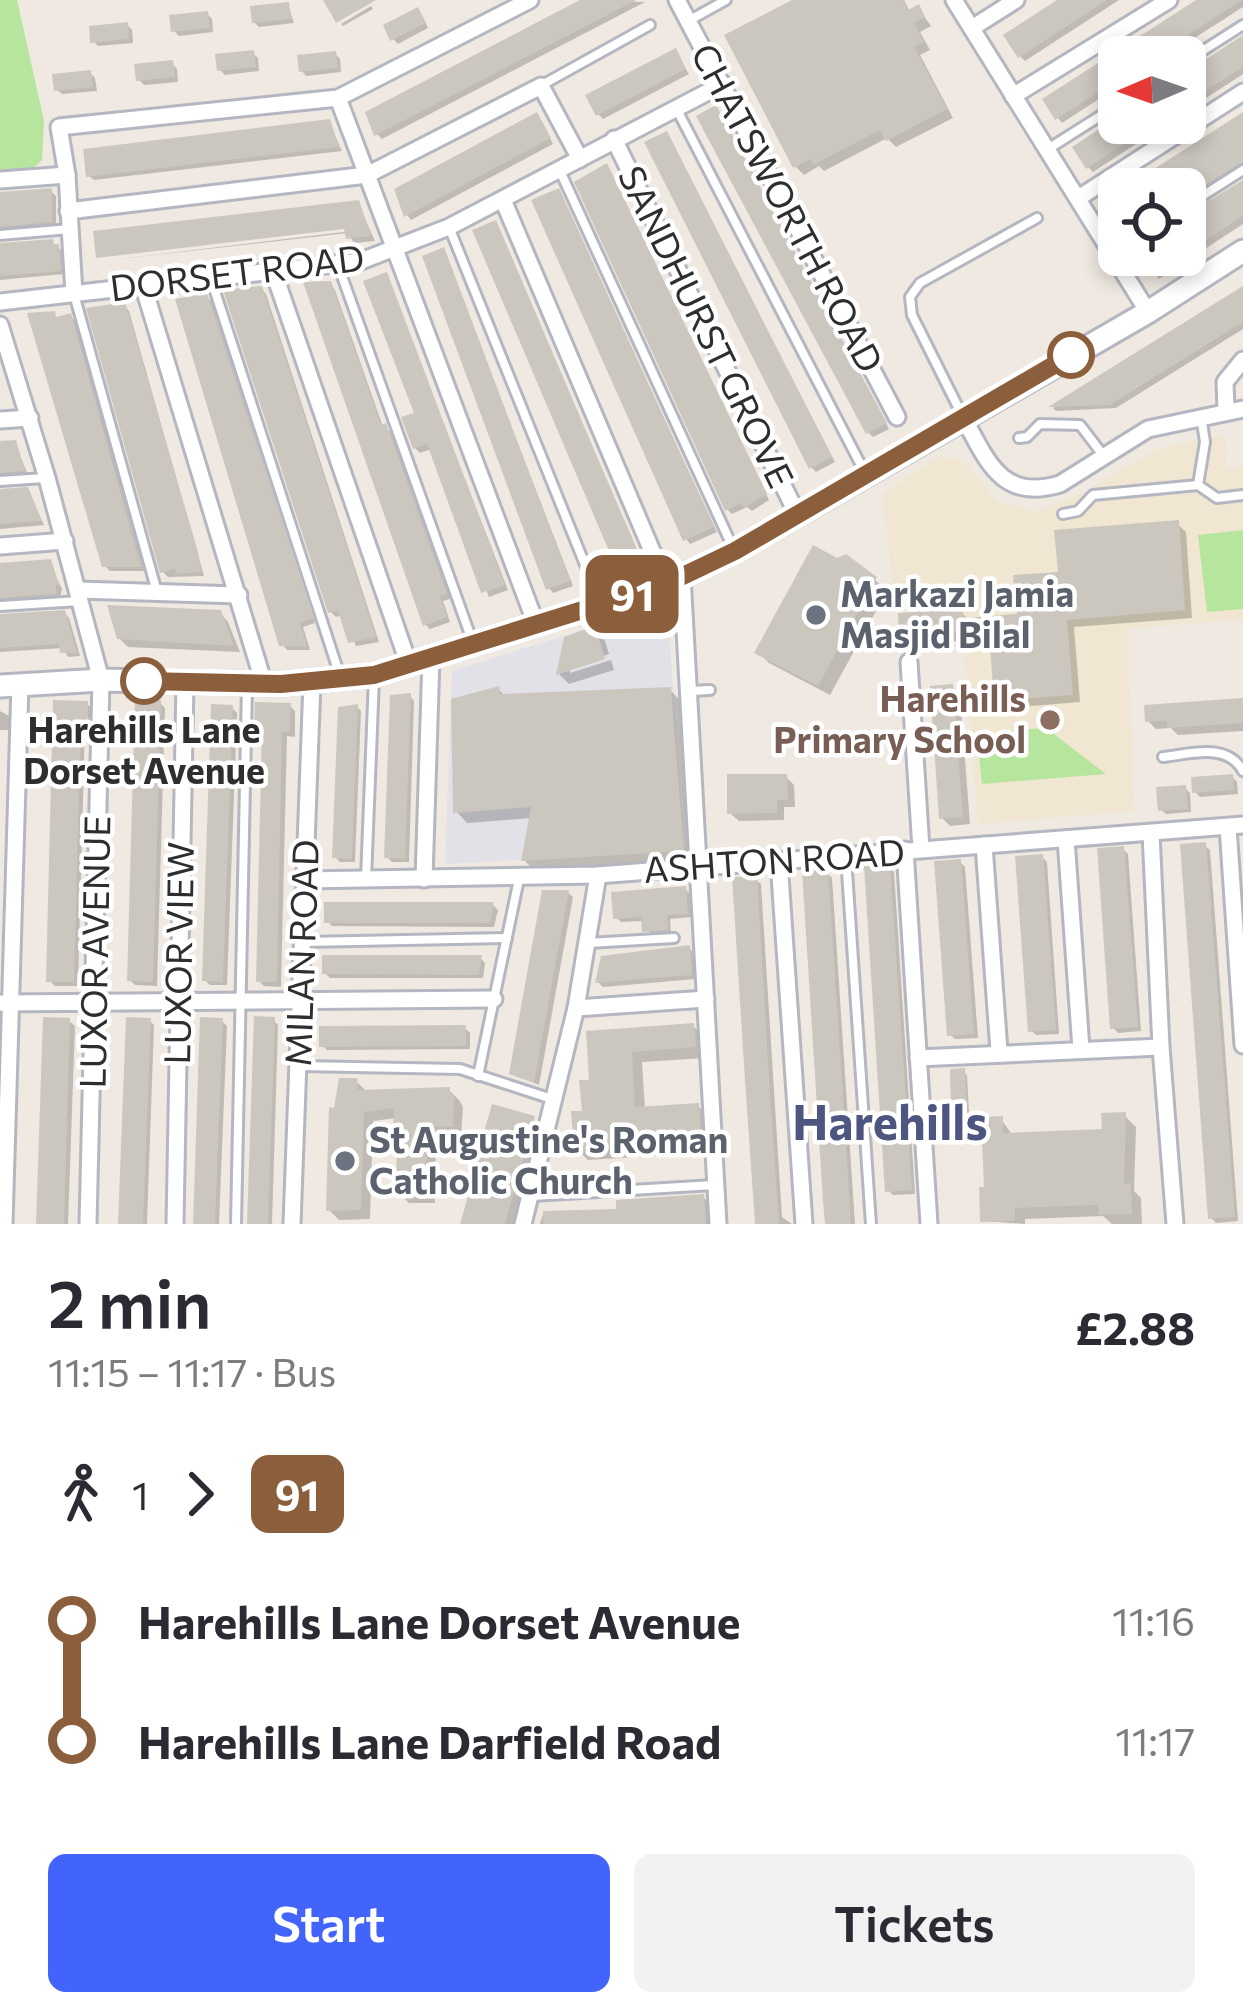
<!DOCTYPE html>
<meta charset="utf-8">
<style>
:root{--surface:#fff;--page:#f2f2f3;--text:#2b2b33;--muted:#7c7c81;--accent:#4264fb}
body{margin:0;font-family:Commissioner,sans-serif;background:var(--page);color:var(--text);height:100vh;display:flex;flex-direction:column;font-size:45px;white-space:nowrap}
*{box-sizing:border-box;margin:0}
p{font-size:39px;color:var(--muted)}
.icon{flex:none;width:66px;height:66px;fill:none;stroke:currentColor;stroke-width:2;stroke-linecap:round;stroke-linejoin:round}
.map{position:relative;height:1224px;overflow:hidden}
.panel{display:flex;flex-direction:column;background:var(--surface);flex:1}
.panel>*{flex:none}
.badge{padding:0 24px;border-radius:18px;font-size:42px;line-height:78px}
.needle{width:78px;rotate:268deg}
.fabs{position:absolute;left:1098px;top:36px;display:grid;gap:24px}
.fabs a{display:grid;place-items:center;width:108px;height:108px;border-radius:18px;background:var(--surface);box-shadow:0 6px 18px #0003;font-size:60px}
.map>.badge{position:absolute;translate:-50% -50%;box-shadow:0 0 0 6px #fff}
.legs{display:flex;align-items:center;gap:18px;height:132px;padding:0 48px;font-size:39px}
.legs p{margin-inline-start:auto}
.summary{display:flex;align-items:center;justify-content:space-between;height:204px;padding:0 48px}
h1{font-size:66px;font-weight:600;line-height:90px}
.primary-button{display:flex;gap:24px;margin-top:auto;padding:24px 48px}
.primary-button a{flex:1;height:138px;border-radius:18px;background:var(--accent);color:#fff;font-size:48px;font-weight:600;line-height:138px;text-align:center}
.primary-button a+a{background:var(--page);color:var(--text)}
ul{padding:0 48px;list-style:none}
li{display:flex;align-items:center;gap:42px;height:120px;font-size:45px}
li i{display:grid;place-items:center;width:18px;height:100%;margin:0 15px;background:currentColor}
li i::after{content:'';width:30px;height:30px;margin:-15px;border:9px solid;border-radius:50%;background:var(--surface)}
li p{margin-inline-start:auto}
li:first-child i{background:linear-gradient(#0000 50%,currentColor 0)}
li:last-child i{background:linear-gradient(currentColor 50%,#0000 0)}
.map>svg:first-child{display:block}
.industrial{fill:#e3e1e8}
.education{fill:#f0e6d1}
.green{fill:#b6e59e}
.shadow{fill:#0003}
.building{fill:#cbc7bf}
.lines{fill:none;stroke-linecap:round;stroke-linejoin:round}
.service-casing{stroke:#b4b7c1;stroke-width:14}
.minor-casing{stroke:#b4b7c1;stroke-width:21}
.secondary-casing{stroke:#b4b7c1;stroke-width:27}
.service{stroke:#fff;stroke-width:8}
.minor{stroke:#fff;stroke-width:15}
.secondary{stroke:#fff;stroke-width:21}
.line-1-casing{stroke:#fff;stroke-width:27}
.line-1{stroke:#8b5e3c;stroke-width:18}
.stop-1-dot{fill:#fff;stroke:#8b5e3c;stroke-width:6}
.worship-dot{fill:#6b7280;stroke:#fff;stroke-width:4.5}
.education-dot{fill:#8d6e63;stroke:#fff;stroke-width:4.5}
.labels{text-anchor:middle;stroke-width:9;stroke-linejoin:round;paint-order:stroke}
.street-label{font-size:36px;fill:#2e2e2e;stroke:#fff}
.worship-label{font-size:36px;font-weight:bold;fill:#5b616d;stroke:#fff;text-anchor:start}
.education-label{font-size:36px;font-weight:bold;fill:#785e54;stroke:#fff;text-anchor:end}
.stop-label{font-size:36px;font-weight:bold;fill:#2e2e2e;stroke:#fff}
.district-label{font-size:48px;font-weight:bold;fill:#4d5680;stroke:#fff}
</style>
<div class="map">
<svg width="1243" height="1224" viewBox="0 0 1243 1224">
<rect width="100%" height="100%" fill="#efe9e1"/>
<path class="industrial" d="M639,611L668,615L684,851L445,864L452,671L595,626L599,638Z"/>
<path class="education" d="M1225,434L1227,469L1243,467V619L1127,629L1134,811L978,824L960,588L893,591L883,493L937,457L958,459L968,465L997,501L1036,512L1085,492L1157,449Z"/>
<g class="green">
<path d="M0,0H17L44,121L42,160L31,170L0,173Z"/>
<path d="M1243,530V609L1207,612L1198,535Z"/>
<path d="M1046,728L1106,774L982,784L978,746L1002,731Z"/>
</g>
<g class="shadow">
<path d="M588,0L645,2L382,139L377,134Z"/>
<path d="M798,0H904L910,12L918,8L931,26L920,32L930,50L920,55L953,118L896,147L887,138L824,171L819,166L804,175L796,167Z"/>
<path d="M1062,0H1119L1025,61L1020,56Z"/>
<path d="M1201,0H1243V7L1165,57H1119V86L1062,123L1058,118L1046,100Z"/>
<path d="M288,5L294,23L259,27L254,22Z"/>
<path d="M371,6L373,9L343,26L341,24Z"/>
<path d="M207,14L212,19L213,32L179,36L174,31Z"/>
<path d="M422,15L428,28L398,44L393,39Z"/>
<path d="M127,25L132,30L133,43L98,46L93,41Z"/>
<path d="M1243,38V74L1185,112V76Z"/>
<path d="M675,52L689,74L603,119L598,114Z"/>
<path d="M253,53L258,58L259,71L225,75L220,70Z"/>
<path d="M335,54L340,59L341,72L306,76L302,71Z"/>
<path d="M172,64L177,69L178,82L144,85L139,80Z"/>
<path d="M90,73L95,78L97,91L62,94L57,90Z"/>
<path d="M721,114L889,429L873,437L869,433Z"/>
<path d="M1243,116V168L1185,205V189H1129Z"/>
<path d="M1119,119V123H1168L1093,172L1088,167Z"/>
<path d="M541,121L553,144L411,220L407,215Z"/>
<path d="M329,122L342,151L94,180L89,176Z"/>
<path d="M666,134L835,462L816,472L811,467Z"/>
<path d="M607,166L769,500L752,511L747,507L732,514L727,509Z"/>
<path d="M1243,183V224L1159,279L1142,255H1185V216Z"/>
<path d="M51,191L56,196V226L3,231L0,236V195Z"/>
<path d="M558,192L717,532L690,544L686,539Z"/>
<path d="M1119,195V217L1109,201Z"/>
<path d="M358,203L375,241L354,243L348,233L103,261L360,230Z"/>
<path d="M495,224L645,568L626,576L621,571Z"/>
<path d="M52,242L63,252L64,274L0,280V246Z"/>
<path d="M443,250L573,586L553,593L549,588Z"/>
<path d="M386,276L508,590L489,597L432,449L420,453L415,448L418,414Z"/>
<path d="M330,284L335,290L383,427L390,431L450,599L443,601L450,622L430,629L425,624Z"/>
<path d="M261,289L266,294L379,642L356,646L342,615L336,617L331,612Z"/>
<path d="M1243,289V329L1116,408L1056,411L1053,408Z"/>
<path d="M206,296L211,301L315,623L303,627L310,650H287L282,644Z"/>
<path d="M124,306L129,311L204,576L168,577L163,572Z"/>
<path d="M54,314L59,319L70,316L75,321L144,571H110L105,566Z"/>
<path d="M15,443L28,475L0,480V444Z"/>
<path d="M27,490L44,525L0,529V492Z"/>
<path d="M1177,524L1186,532L1192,618L1074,627L1080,702L1006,708L997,700L993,639L910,644L902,635L961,612L970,621L1020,617L1061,575Z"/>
<path d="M49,562L62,589L60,598L3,602L0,607V566Z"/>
<path d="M875,580L887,591L830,695L769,663L758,652Z"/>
<path d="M64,613L69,618L80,656L68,657L63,648L0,652V617Z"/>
<path d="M220,613L228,622L240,652L128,647L119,638Z"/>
<path d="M594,630L605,641L609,654L570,667V673L611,660L614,670L569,684L559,674Z"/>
<path d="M952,687L960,695L970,824L950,826L942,818Z"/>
<path d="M498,689L506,697L670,690L681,701L694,861L535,871L524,860L532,818L467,823L456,811Z"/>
<path d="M410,696L414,701L409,862H392L387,857Z"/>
<path d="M1243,701V731L1178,735L1171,728L1156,729L1148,721Z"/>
<path d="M56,703L87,704L93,709L92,725L85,724L78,986H55L49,980Z"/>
<path d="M160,703L165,708L157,986L135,985L130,980Z"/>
<path d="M290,706L295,711V737L287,736L281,987L264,986L259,981L264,733L257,726Z"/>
<path d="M357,707L361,711L355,862H340L335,857Z"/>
<path d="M232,708L237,713L227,985H210L205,980Z"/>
<path d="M0,711L9,716V730H0V742Z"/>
<path d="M786,777L794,785L795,807H784V820L739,821L730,813Z"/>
<path d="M1232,777L1237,782L1238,794L1200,797L1195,792Z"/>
<path d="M1185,788L1190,793L1191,812L1166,814L1161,810Z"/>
<path d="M1205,846L1210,850L1238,1221L1216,1223L1211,1218Z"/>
<path d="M1123,849L1128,854L1141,1031L1118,1033L1113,1028Z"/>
<path d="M1042,857L1047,862L1059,1034L1036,1035L1031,1030Z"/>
<path d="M960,862L965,867L978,1038L955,1039L950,1034Z"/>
<path d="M889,867L894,872L915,1194L893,1195L888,1190Z"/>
<path d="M827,873L832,878L855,1224H828Z"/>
<path d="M755,879L761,884L782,1217L792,1224H758Z"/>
<path d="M685,889L690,894L692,917L670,919L671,934L650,935L644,921L621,922L616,917Z"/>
<path d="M568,893L573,897L539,1085L512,1073Z"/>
<path d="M493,905L498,910L494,927L332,926L327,921Z"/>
<path d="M689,948L694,953L696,979L603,987L598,982Z"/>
<path d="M480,958L485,963L483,978H330L325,973Z"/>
<path d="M273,1020L278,1025L272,1224H250Z"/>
<path d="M69,1021L75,1026L68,1224H39Z"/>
<path d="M150,1021L154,1025L147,1224H121Z"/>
<path d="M222,1021L227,1026L219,1224H196Z"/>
<path d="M693,1026L705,1038L706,1058L642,1062L645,1109L698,1106L709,1117L711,1152L588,1160L577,1149L593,1082L590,1033Z"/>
<path d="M465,1028L470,1033V1049L327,1050L322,1045Z"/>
<path d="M963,1071L967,1075L969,1114L958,1115L954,1111Z"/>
<path d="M356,1081L368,1093L449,1090L459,1100L463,1107L461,1136L436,1135L435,1203H409L399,1193L400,1134L396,1118L373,1121L370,1219L339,1220L329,1210Z"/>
<path d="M1124,1115L1136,1127L1134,1191L1141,1198L1142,1224H1112L1103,1216L1025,1219V1224L983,1221L1001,1119L1013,1136L1105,1132Z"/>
<path d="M534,1119L544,1129L517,1224H463L473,1189L467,1183Z"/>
<path d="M703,1197L710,1204L712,1224H540L543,1214L619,1212Z"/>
</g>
<g class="building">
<path d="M323,0H376L336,23Z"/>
<path d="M580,0H636L374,136L365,112Z"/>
<path d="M792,0H903L908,10L919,4L925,17L914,23L924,42L914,47L947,109L886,141L880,130L813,165L811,159L793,168L724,35Z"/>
<path d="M1057,0H1107L1018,58L1003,35Z"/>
<path d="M1196,0H1242L1154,57H1119V79L1055,120L1042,99Z"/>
<path d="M289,2L291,19L252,23L250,6Z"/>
<path d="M418,7L426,23L390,41L383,25Z"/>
<path d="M208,11L210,28L171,32L169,15Z"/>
<path d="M128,22L129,39L90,43L89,26Z"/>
<path d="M1243,35V67L1185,104V73Z"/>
<path d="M676,48L686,69L596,116L585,95Z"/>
<path d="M254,50L256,67L217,71L215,54Z"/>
<path d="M336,51L338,68L299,72L297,55Z"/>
<path d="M173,60L175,77L136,81L134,64Z"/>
<path d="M91,70L93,87L54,91L52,74Z"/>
<path d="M716,105L887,423L866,434L696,116Z"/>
<path d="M537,112L551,138L404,217L394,189Z"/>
<path d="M1243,112V162L1185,197V189H1123Z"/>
<path d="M1119,116V123H1156L1086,169L1072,147Z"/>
<path d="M330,119L339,147L86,177L83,149Z"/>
<path d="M667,131L832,457L809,469L644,142Z"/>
<path d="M607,163L767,494L744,508L742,503L725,511L574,182Z"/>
<path d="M1243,180V216L1185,254V215Z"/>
<path d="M52,188V222L0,227V192Z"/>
<path d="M559,188L714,527L683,541L531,200Z"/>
<path d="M359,200L371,236L346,239L344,229L96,258L93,231Z"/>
<path d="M496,220L642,562L618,572L472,230Z"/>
<path d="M53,239L54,244H59L61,271L0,276V243Z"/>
<path d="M444,247L570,581L546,590L422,256Z"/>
<path d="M1138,255H1183L1152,276Z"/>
<path d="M387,272L505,585L481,593L427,444L413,449L401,417L414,413L363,281Z"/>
<path d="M331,281L381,425L386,423L447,594L440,596L447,617L423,626L303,282Z"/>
<path d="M262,286L337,516L376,637L348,643L338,611L328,613L223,290Z"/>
<path d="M1243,286V322L1198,350L1110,405L1048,407Z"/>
<path d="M207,293L313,618L300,622L307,647L279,646L175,299Z"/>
<path d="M125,302L198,552L201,572L175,574L176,569L160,573L86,308Z"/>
<path d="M55,311L56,317L71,313L141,567H102L27,313Z"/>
<path d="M16,440L25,471L0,473V441Z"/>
<path d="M28,487L42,521L0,524V489Z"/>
<path d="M1179,520L1185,610L1067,620L1073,695L994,701L989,631L899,637L898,613L963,609V618L1017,614L1013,575L1058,572L1054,530Z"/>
<path d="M813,545L837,558L846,554L877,577L818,686L754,653Z"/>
<path d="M51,559L59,585H56V594L0,598V563Z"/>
<path d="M107,605L221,610L234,646L117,639Z"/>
<path d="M65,610L77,653H60L59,644L0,648V614Z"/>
<path d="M595,626L605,659L556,675L564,637Z"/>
<path d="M953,684L963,817L939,819L930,686Z"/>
<path d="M499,686L500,694L671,687L684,851L521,861L531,807L453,813L451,699Z"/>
<path d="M411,693L405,859L384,858L390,695Z"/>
<path d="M1243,698V723L1167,728V721L1145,722L1144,705Z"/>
<path d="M135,699L161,700L153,982L127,981Z"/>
<path d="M53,700L88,701V721L81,720L74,982H46Z"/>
<path d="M255,702L291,703L290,732H282L277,982H256L262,727H254Z"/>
<path d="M211,704L233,705L223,982L202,981Z"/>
<path d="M358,704L352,859L332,858L338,707Z"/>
<path d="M727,774H787L788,800H777V813L727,814Z"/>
<path d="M1233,774L1234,790L1192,793L1191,777Z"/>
<path d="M1186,785L1188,809L1158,811L1156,787Z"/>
<path d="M1206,842L1235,1217L1208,1219L1180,844Z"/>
<path d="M1124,846L1138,1027L1110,1029L1097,848Z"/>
<path d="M1043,854L1056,1030L1028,1032L1015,856Z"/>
<path d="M961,859L974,1034L947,1036L934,861Z"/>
<path d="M890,864L912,1190L885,1192L864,866Z"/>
<path d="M828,870L844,1112L851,1224H825L823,1201L802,871Z"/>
<path d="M757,876L770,1095L779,1224H755L745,1080L732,877Z"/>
<path d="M686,886L688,914L667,915L668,930L642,932L641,917L613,919L611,892Z"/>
<path d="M542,890H569L534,1083L509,1074Z"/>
<path d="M324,902H494L490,923H324Z"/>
<path d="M690,945L692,975L595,983L601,956Z"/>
<path d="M322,955H482L479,975H466L322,974Z"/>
<path d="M254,1016L275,1017L268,1224H247Z"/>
<path d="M43,1017L70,1018L64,1224H36Z"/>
<path d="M126,1017L151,1018L143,1224H118Z"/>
<path d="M200,1017L223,1018L215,1224H193Z"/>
<path d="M694,1023L696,1047L632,1052L635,1107L699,1103L701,1141L574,1150L571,1111H582L579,1080H589L586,1031Z"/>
<path d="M466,1025V1046L319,1047V1026Z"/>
<path d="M965,1068L967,1111L951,1112L950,1069Z"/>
<path d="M339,1078H357L358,1090L450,1087V1094H454L453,1127L427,1126L426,1195L396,1194L397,1131H393L394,1108L364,1112L361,1210L326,1211L329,1107L334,1108Z"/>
<path d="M492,1104L535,1116L505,1224H460L471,1186L464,1184L469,1165L474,1167Z"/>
<path d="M1126,1112L1124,1184L1131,1183L1132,1214L1099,1215L1098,1205L1015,1208V1221L980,1222L979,1187H984L981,1117L1003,1116V1133L1102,1129L1101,1113Z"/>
<path d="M704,1194L706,1224H543V1211L616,1209V1200Z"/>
</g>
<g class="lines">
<g class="service-casing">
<g id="service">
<path d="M690,20L726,0"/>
<path d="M1185,62L1243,25"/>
<path d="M542,85L650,25"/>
<path d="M675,106L864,471"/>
<path d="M1048,149L1119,104"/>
<path d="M560,171L734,550"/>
<path d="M1185,207L1243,170"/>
<path d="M449,227L600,602"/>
<path d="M0,235L70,229"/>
<path d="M338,265L473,643"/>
<path d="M211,279L339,673"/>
<path d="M74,294L157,592"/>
<path d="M962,415L912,315L910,297L920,283L1037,218"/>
<path d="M1019,438L1027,437L1040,424L1080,425L1103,455"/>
<path d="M0,481L45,478"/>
<path d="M1198,485L1205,442L1201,416"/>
<path d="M1063,514L1078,511L1093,495L1198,485L1217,498L1243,495"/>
<path d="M0,606L80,601"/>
<path d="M691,691L710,690"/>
<path d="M1163,757C1191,754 1227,742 1243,771"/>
<path d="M846,857L871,1224"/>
<path d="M366,879L374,678"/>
<path d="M304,942L507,938"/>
<path d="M588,943L674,938"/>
<path d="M299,1066L460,1069L555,1100"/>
<path d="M478,1076L519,879"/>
<path d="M532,1196L714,1185"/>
<path d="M236,1224L247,686"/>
</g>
</g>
<g class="minor-casing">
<g id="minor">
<path d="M677,0L897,417"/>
<path d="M954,0L1148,312"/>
<path d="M972,28L1016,0"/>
<path d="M1013,96L1169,0"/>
<path d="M338,98L536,624"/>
<path d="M614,139L797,514"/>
<path d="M0,180L67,175"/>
<path d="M1080,197L1243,92"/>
<path d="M503,200L666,584"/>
<path d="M68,211L367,175L541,86L580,159"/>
<path d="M274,273L409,665"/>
<path d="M143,285L264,684"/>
<path d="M74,294L67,175L59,127L338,98L530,0"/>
<path d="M0,302L361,261L449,227L723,84"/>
<path d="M0,325L47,478L101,680L88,1224"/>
<path d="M1226,410L1225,382L1243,360"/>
<path d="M963,417C987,460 1001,502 1060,484L1148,429L1243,409"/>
<path d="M0,420L30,418"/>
<path d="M0,546L65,541"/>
<path d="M682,576L718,1224"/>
<path d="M78,590L239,595"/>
<path d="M909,662L921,849"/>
<path d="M1228,827L1243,1045"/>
<path d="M1151,833L1161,1047L1175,1224"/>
<path d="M1066,839L1081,1049"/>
<path d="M984,845L999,1051"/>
<path d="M905,850L929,1224"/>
<path d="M779,861L804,1224"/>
<path d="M424,879L431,658"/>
<path d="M304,880L598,875L1243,825"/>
<path d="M0,1003L494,999"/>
<path d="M576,1008L706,999"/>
<path d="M918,1058L1161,1047"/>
<path d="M4,1224L20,684"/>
<path d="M175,1224L185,681"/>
<path d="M292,1224L312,682"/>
<path d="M523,1224L576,1008L598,875"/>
</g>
</g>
<g class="secondary-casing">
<path id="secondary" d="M0,686L101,680L281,684L374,675L666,584L735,551L1148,312L1243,251"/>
</g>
<use href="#service" class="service"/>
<use href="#minor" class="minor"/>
<use href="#secondary" class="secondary"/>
</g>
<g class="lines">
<g class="line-1-casing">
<path id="line-1" d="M144,681L281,684L374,675L666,584L735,551L1071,355"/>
</g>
<use href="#line-1" class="line-1"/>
</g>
<g class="stop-1-dot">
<circle cx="1071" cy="355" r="21"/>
<circle cx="144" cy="681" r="21"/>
</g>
<g class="worship-dot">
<circle cx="816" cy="615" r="12"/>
<circle cx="345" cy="1161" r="12"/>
</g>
<circle class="education-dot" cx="1050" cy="720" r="12"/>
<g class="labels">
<g class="street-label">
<text transform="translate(787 208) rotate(62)" y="13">CHATSWORTH ROAD</text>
<text transform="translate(237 273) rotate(-7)" y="13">DORSET ROAD</text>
<text transform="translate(706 327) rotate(64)" y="13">SANDHURST GROVE</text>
<text transform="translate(774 861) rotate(-4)" y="13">ASHTON ROAD</text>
<text transform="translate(95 952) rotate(-89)" y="13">LUXOR AVENUE</text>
<text transform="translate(179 953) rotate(-89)" y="13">LUXOR VIEW</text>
<text transform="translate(302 953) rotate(-88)" y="13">MILAN ROAD</text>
</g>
<g class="worship-label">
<text x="840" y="607">Markazi Jamia<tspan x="840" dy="41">Masjid Bilal</tspan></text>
<text x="369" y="1153">St Augustine's Roman<tspan x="369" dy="41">Catholic Church</tspan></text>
</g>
<g class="education-label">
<text x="1026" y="712">Harehills<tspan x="1026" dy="41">Primary School</tspan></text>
</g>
<g class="stop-label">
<text x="144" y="743">Harehills Lane<tspan x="144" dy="41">Dorset Avenue</tspan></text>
</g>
<g class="district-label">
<text x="890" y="1140">Harehills</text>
</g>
</g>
</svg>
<div class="fabs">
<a><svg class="needle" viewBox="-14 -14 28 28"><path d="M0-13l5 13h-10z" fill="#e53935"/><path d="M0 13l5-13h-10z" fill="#7c7c81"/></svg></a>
<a><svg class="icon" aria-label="locate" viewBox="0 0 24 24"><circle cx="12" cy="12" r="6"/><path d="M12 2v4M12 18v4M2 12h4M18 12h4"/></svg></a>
</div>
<b class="badge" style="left:632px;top:594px;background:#8b5e3c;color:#fff">91</b>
</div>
<section class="panel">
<div class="summary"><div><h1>2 min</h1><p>11:15 – 11:17 · Bus</p></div><b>£2.88</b></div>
<div class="legs"><svg class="icon" aria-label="walk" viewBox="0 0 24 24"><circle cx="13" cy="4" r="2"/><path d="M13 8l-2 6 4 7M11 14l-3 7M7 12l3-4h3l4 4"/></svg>1<svg class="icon" aria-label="forward" viewBox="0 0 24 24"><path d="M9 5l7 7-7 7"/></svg><b class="badge" style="background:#8b5e3c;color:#fff">91</b></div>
<ul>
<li><i style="color:#8b5e3c"></i><b>Harehills Lane Dorset Avenue</b><p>11:16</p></li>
<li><i style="color:#8b5e3c"></i><b>Harehills Lane Darfield Road</b><p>11:17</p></li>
</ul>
<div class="primary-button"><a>Start</a><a>Tickets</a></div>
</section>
